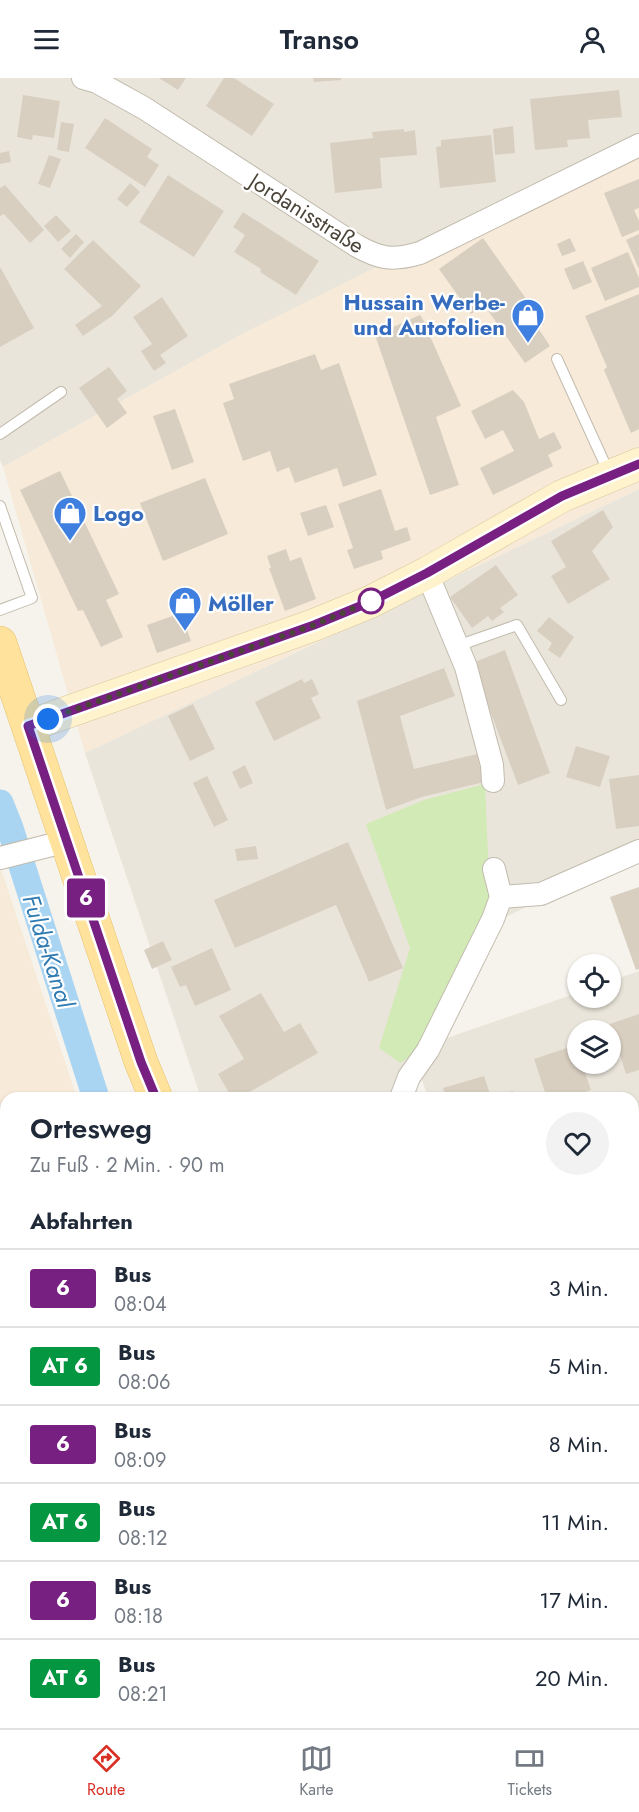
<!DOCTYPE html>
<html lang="de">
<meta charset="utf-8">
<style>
:root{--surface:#fff;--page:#f2f2f3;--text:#1f2937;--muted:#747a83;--line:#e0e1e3;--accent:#d93025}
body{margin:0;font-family:Jost,sans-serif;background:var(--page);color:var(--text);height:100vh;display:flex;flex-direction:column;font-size:22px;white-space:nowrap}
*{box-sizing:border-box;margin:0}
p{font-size:20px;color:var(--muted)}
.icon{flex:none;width:33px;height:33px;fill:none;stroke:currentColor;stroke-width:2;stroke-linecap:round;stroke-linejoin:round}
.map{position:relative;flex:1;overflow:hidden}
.side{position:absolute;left:0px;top:1014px;width:639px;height:636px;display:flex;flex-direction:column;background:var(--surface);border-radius:18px 18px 0 0;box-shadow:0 2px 4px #0004}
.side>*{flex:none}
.badge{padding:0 12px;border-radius:4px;font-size:21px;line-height:39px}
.controls{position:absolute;left:567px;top:876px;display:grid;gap:12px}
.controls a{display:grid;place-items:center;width:54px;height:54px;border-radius:50%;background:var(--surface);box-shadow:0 2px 4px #0004;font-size:30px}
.you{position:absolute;width:30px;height:30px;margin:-15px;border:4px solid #fff;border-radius:50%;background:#1a73e8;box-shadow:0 0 0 9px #1a73e833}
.map>.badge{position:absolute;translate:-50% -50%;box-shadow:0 0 0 3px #fff}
h2{padding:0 30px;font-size:22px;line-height:54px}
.round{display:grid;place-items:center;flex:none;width:63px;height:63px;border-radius:32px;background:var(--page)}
.summary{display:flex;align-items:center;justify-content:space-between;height:102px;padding:0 30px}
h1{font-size:28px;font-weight:600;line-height:45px}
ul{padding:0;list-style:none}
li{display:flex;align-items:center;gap:18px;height:78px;padding:0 30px;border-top:2px solid var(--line)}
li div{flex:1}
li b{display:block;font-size:22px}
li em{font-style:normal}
li .badge{min-width:66px;font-weight:700;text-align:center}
header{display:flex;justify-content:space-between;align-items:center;height:78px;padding:0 30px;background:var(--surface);font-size:27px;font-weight:600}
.tabs{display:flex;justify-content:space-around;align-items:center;height:84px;border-top:2px solid var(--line);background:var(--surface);font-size:16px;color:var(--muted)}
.tabs a{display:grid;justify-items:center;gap:3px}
.tabs .selected{color:var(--accent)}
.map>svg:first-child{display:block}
.residential{fill:#eae5da;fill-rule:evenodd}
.commercial{fill:#f7ead8}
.green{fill:#d2eab5}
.parking{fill:#e5e3e0}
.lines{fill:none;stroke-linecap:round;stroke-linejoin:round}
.stream{stroke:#a9d4f2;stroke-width:8}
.canal{stroke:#a9d4f2;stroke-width:27}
.building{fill:#d8cfc1}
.lane-casing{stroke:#c2bbae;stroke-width:12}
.street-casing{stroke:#c2bbae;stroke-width:24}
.secondary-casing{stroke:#d6c79b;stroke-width:33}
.primary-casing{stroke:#e6c16a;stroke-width:34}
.lane{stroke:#fff;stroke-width:10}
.street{stroke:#fff;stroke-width:22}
.secondary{stroke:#fff3cd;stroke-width:32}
.primary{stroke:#ffe39c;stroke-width:33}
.line-casing{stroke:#fff;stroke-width:14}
.line{stroke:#772081;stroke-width:9}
.walk{stroke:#4b4439;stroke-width:6;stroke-dasharray:0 10.8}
.stop-dot{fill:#fff;stroke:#772081;stroke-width:3}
.labels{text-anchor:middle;stroke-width:4.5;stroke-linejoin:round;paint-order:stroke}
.street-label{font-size:22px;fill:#4b4439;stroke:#fff}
.shop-label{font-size:22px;font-weight:bold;fill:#366cbe;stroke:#fff;text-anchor:start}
.water-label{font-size:24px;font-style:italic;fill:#2e7ab2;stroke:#fff}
</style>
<header><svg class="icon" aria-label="menu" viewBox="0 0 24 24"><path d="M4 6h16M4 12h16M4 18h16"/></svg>Transo<svg class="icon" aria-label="person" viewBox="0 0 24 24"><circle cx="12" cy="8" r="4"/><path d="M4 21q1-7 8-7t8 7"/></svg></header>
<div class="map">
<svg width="639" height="1650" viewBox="0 0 639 1650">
<rect width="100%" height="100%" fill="#f6f3ec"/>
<g class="residential">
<path d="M0,0H639V59L246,254L3,389L0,382Z"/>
<path d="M639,411V773L500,842L447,960L577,915L578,920H610L611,903L639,893V1650H394L393,1644H633V1020H428L415,980L396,1020H201L85,675ZM578,952H610V986H578Z"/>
</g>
<g class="commercial">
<path d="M639,59V411L85,675L3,389L246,254Z"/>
<path d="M0,788L77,1020H6V1386L0,1387Z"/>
</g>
<g class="green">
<path d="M485,706L490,827L423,970L400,985L379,970L410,870L366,746L424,722Z"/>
<path d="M6,1386V1644H101L84,1650H0V1387Z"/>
<path d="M223,1644H329V1650H205Z"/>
</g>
<path class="parking" d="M6,1294V1346L0,1348V1296Z"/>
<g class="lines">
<path class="stream" d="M0,1075L6,1074"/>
<g class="canal">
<path d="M0,725L10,750L96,1020"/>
<path d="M296,1644L297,1650"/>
</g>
</g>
<g class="building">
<path d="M159,0H186L178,12Z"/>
<path d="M224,0H234L274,26L252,58L206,28Z"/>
<path d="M313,0H341V2L314,4Z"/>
<path d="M619,12L622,39L588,42L590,60L567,62L568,69L535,72L530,21Z"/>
<path d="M23,17L60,23L54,60L33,57L32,62L17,59Z"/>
<path d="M105,40L152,71L147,79L159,87L145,109L85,70Z"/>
<path d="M61,44L74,46L69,74L57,72Z"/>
<path d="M513,48L515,75L495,77L493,51Z"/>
<path d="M404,51V54L415,52L417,77L380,80L382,110L335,115L330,65L373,60L372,54Z"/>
<path d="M491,57L496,104L440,110L436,69L441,68V62Z"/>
<path d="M9,73L11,84L0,86V75Z"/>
<path d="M49,77L61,81L50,110L38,106Z"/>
<path d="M168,97L224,133L194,179L139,144Z"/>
<path d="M639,101V130L634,132L639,143V152L622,159L604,115Z"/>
<path d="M130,105L140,114L127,129L117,121Z"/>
<path d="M5,107L44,152L30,165L4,136L0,138V110Z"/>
<path d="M243,134L319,183L296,217L260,194L261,191L234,174L245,157L233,149Z"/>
<path d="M56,137L71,153L58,164L44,148Z"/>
<path d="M76,156L84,164L70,180L61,171Z"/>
<path d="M639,156V191L626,162Z"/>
<path d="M483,160L544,246L538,250L550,268L525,285L484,227L471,236L439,191Z"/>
<path d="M570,160L576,173L562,178L557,166Z"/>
<path d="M93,162L141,208L112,238L83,258L75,247L102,228L64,191Z"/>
<path d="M628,174L639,200V209L605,223L591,190Z"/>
<path d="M583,183L592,204L573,212L564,191Z"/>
<path d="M0,189L34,250L0,269Z"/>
<path d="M639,216V351L631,355L604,292L607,289L585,238Z"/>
<path d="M162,219L188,258L160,277L166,285L154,293L141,273L152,266L133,239Z"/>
<path d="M420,237L431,255L429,256L461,328L436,339L459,407L430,417L375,257Z"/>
<path d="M315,276L321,292L339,285L377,397L343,409L337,390L295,405L289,389L277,394L270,373L243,383L223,325L234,321L229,306Z"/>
<path d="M109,289L127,313L117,321L127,335L107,350L79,310Z"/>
<path d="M513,312L524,324L539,361L554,354L562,370L548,377L553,388L493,417L480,390L514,373L503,352L485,361L471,333Z"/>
<path d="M175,331L194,384L172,392L153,338Z"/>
<path d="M60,393L119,516L106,522L123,559L101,569L83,532L78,533L20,412Z"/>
<path d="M205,400L228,456L163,483L140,425Z"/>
<path d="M381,411L395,453L407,449L411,462L381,473L383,481L354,491L347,472L353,470L338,426Z"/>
<path d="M326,427L334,449L308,458L300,435Z"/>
<path d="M603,432L613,449L592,473L610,501L568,526L551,498L566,489L551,463Z"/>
<path d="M286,471L290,483L301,479L316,521L285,533L269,490H271L267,478Z"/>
<path d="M496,487L518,517L500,530L504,534L492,543L488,538L472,550L450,519Z"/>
<path d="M181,535L191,563L157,575L147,547Z"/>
<path d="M549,539L574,559L560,580L548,572L552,565L537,553Z"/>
<path d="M505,572L550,695L518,707L472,585Z"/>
<path d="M444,590L455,618L400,638L414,691L477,676L484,704L422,719L386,732L357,623Z"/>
<path d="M302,601L304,605L312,601L319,616L311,620L321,640L274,663L255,624Z"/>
<path d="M193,626L215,671L190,683L168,638Z"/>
<path d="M576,668L610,678L600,709L566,699Z"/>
<path d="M245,687L253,705L240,711L232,694Z"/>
<path d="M639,697V748L616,751L609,701Z"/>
<path d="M207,698L228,742L214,749L193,705Z"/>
<path d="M348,764L403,890L369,904L336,827L235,870L214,822Z"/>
<path d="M256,768L258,781L237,783L235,771Z"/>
<path d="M639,809V891L636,892L610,819Z"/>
<path d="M163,863L172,882L152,891L144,872Z"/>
<path d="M212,870L231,912L195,928L186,907L180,909L171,889Z"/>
<path d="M578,895V906L570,908L567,898Z"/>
<path d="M261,915L284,954L300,945L318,975L239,1020H232L218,996L244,981L219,938Z"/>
<path d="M639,936V992L626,996L610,946Z"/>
<path d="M576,967L578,986H582L591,1012L566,1020H547L534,981Z"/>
<path d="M484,998L491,1019L513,1013L515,1020H446L443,1010Z"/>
<path d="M633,1112L639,1130V1136L633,1138Z"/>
<path d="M6,1141V1159L0,1161V1142Z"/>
<path d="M639,1213V1266L633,1267V1215Z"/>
<path d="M0,1268L5,1284L0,1285Z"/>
<path d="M639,1349V1382L633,1366V1351Z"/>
<path d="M639,1510V1549L633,1550V1511Z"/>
<path d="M639,1633V1650H634L633,1634Z"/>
<path d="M454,1644V1650H422V1645Z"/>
<path d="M558,1644H621L622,1650H559Z"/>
</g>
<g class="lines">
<g class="lane-casing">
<g id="lane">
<path d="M557,281L609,395"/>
<path d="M0,356L61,314"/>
<path d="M0,428L32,520L0,532"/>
<path d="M457,568L517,547L561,622"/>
<path d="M543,1644L544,1650"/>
</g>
</g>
<g class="street-casing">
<g id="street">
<path d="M83,0L97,4L144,30L357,168C380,181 393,183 420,175L639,67"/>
<path d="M427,495L466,589L492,687L493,703"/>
<path d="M0,780L67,763"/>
<path d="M501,819L541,816L639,773"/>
<path d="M401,1020L409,999L428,972L493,841L501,819L494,791"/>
<path d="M633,1049L639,1047"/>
<path d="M633,1309L639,1307"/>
<path d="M633,1576L639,1575"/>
</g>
</g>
<g class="secondary-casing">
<g id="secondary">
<path d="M28,648L314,547L370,524L427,495L562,418L639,386"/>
<path d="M171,1650L184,1644"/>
</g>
</g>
<g class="primary-casing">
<g id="primary">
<path d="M0,565L141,984L156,1020"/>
<path d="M363,1644V1650"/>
</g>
</g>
<use href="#lane" class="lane"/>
<use href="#street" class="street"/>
<use href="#secondary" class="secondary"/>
<use href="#primary" class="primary"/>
</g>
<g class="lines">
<g class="line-casing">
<path id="line" d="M156,1020L141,984L28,648L314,547L370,524L427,495L562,418L639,386"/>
</g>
<use href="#line" class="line"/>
<path class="walk" d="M48,641L314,547L371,523"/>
</g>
<defs>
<g id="shop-pin" transform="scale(1.725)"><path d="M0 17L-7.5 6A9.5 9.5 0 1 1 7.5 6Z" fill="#3f7fe0" stroke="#fff"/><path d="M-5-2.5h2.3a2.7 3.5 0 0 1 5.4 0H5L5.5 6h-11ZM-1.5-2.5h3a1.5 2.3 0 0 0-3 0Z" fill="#fff"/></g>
</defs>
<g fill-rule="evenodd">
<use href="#shop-pin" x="528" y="237"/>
<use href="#shop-pin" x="70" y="435"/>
<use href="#shop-pin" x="185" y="525"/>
</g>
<circle class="stop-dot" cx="371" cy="523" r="12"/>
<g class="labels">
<g class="street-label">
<text transform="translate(307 135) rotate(32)" y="8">Jordanisstraße</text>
</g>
<g class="shop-label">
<text x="505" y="232" text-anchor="end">Hussain Werbe-<tspan x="505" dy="25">und Autofolien</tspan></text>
<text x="93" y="443">Logo</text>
<text x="208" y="533">Möller</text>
</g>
<g class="water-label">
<text transform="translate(48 873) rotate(72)" y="8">Fulda-Kanal</text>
</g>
</g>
</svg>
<div class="controls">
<a><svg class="icon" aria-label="locate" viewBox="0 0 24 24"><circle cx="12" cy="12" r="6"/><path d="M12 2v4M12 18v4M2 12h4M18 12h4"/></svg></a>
<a><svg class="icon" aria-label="layers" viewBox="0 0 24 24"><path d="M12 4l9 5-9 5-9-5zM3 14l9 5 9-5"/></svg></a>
</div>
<div class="you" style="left:48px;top:641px"></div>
<b class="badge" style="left:86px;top:820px;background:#772081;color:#fff">6</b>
<section class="side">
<div class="summary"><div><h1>Ortesweg</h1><p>Zu Fuß · 2 Min. · 90 m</p></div><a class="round"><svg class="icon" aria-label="heart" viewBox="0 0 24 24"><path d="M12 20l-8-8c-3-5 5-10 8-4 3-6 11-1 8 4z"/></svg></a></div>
<h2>Abfahrten</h2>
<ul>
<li><span class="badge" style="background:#772081;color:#fff">6</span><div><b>Bus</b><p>08:04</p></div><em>3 Min.</em></li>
<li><span class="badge" style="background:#059641;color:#fff">AT 6</span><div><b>Bus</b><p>08:06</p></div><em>5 Min.</em></li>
<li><span class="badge" style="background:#772081;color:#fff">6</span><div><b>Bus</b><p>08:09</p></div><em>8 Min.</em></li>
<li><span class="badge" style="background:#059641;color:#fff">AT 6</span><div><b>Bus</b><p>08:12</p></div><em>11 Min.</em></li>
<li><span class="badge" style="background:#772081;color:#fff">6</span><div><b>Bus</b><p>08:18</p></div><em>17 Min.</em></li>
<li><span class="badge" style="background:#059641;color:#fff">AT 6</span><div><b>Bus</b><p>08:21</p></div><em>20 Min.</em></li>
</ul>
</section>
</div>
<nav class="tabs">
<a class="selected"><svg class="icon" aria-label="directions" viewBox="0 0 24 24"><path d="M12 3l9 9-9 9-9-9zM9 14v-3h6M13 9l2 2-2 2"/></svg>Route</a>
<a><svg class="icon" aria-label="map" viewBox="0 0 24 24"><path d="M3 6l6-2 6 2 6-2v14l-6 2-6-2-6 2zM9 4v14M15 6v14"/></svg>Karte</a>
<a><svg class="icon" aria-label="tickets" viewBox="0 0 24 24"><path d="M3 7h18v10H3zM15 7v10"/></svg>Tickets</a>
</nav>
